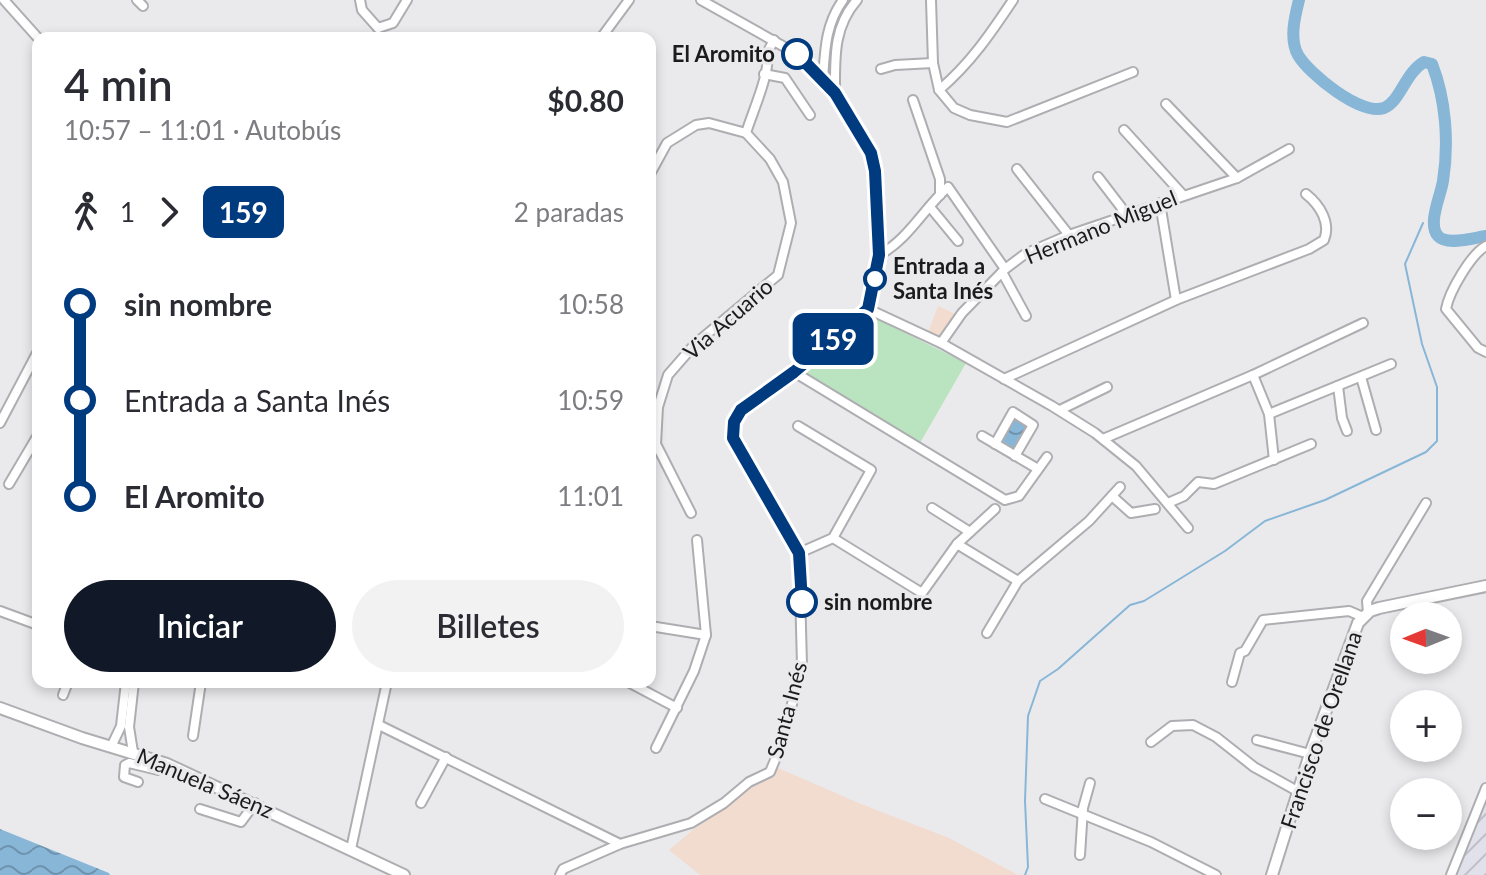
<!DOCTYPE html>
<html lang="es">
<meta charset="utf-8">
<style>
:root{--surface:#fff;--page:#f2f2f3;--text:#2b2b33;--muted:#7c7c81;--accent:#111827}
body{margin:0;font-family:Lato,sans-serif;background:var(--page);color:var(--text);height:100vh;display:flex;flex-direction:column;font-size:30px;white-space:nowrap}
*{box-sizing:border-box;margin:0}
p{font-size:26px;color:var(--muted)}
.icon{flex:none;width:44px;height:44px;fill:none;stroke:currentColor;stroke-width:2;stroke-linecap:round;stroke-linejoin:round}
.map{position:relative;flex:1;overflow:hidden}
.details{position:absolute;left:32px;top:32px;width:624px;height:656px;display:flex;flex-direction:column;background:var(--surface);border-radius:16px;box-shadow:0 4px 12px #0003}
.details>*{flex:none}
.badge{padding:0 16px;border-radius:12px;font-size:28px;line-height:52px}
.needle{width:52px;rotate:269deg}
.controls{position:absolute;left:1390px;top:602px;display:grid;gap:16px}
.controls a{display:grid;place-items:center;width:72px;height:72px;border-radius:50%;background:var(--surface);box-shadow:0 4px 12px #0003;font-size:40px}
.map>.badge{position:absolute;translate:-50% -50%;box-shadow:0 0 0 4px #fff}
.legs{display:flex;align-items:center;gap:12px;height:88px;padding:0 32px;font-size:26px}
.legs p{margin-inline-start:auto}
.overview{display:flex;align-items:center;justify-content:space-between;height:136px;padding:0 32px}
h1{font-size:44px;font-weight:600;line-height:60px}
.action{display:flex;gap:16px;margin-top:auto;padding:16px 32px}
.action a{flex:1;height:92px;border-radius:48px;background:var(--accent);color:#fff;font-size:32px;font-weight:600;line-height:92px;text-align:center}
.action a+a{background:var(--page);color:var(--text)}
ul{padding:0 32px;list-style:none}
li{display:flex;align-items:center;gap:28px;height:96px;font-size:30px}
li i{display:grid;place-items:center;width:12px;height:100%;margin:0 10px;background:currentColor}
li i::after{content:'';width:20px;height:20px;margin:-10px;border:6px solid;border-radius:50%;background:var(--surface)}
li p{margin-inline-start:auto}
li:first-child i{background:linear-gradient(#0000 50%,currentColor 0)}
li:last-child i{background:linear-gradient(currentColor 50%,#0000 0)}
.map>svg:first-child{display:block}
.industrial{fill:url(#industrial-furrows)}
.education{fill:#f2dbcf}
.park{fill:#bae3bf}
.water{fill:url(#water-waves)}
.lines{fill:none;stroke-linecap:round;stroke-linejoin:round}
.stream{stroke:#88b6d7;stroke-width:2}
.river{stroke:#88b6d7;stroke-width:12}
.minor-casing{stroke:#aeaeb2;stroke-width:12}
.tertiary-casing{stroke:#aeaeb2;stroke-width:14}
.minor{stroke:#fff;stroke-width:8}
.tertiary{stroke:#fff;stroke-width:10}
.line-1-casing{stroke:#fff;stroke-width:18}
.line-1{stroke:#003b80;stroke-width:12}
.stop-1-dot{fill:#fff;stroke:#003b80;stroke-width:4}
.labels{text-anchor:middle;stroke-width:6;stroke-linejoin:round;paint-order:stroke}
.stop-label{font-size:22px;font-weight:bold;fill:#1b1b1c;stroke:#eaeaed;text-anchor:start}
.street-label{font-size:22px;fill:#1b1b1c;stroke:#eaeaed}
</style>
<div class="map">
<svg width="1486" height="875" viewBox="0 0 1486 875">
<defs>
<pattern id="industrial-furrows" width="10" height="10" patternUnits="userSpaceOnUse" patternTransform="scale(2)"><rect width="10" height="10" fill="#e1e1ec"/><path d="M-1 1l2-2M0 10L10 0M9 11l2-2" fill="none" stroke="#c0c0ca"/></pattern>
<pattern id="water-waves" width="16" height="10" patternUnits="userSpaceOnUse" patternTransform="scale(2)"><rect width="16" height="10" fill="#88b6d7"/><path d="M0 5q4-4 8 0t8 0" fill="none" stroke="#6e93ae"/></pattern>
</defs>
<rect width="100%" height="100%" fill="#eaeaed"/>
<path class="industrial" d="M1486,798V875H1456Z"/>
<g class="education">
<path d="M938,306L955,314L940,340L928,333Z"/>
<path d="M778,768L861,804L949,838L1018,875H700L669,850L746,785Z"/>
</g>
<path class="park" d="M877,319L966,363L920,443L806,373Z"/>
<g class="water">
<path d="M1015,415L1030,424L1014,450L1001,441Z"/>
<path d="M0,829L109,873L110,875H0Z"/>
</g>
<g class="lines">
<path class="stream" d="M1025,875L1028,867L1025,801L1028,716L1040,681L1058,669L1130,605L1144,601L1225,551L1265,521L1325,500L1426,452L1437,441V387L1422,344L1405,264L1423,223"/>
<path class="river" d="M1299,0C1295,16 1289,39 1298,55C1309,74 1361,116 1384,108C1400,102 1405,73 1424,62L1432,64C1446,100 1449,143 1443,181C1441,195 1427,224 1438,236C1447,246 1473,238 1486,236"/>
<g class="minor-casing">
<g id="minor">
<path d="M4,0L38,38"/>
<path d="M137,0L143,6"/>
<path d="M360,0L362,10L378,28"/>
<path d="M931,0L933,63L939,90L954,108L970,115L1007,122L1133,72"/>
<path d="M378,28L393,23L407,0"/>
<path d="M601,38L629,0"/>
<path d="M881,69L895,65L933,63"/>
<path d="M764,74L785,78L810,115"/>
<path d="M823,80C825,51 825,25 843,0"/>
<path d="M939,90C970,64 991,33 1013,0"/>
<path d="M835,93C835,59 833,27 857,0"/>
<path d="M913,100L940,179V195"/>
<path d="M1166,104L1237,178"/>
<path d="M1124,130L1183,195"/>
<path d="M746,133C752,113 771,72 767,53L774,40"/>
<path d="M1017,169L1069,235"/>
<path d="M650,174L667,143L696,125L709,123L746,133L770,159L783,182L791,223L778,275L695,344L668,375L658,407L656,444L691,513"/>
<path d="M1098,177L1121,207L1124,215"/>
<path d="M1160,203L1176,300"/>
<path d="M930,207L958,241"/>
<path d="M1486,246C1471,254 1449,292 1446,309L1478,348L1486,352"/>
<path d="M879,255C908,240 924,208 948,187L1005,269"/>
<path d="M1002,272L1026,316"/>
<path d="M868,309L941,343L1052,406L1095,433L1136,466L1188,528"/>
<path d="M941,343L962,313L1005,269L1025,254L1069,235L1237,178L1289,149"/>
<path d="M794,372L1005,500L1019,496L1047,457"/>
<path d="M1253,375L1269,414L1274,460"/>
<path d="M1361,377L1376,430"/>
<path d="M1004,379L1176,300L1309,249L1324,240C1331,223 1320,205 1306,194"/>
<path d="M1338,386L1342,418L1347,431"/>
<path d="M1060,410L1107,387"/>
<path d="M1269,414L1391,364"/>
<path d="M0,423L38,351"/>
<path d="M798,426L871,470L833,538L799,553"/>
<path d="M982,436L1038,469"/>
<path d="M1103,439L1253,375L1363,323"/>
<path d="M995,444L1013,412L1033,425L1015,456"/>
<path d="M9,484L38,435"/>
<path d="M1112,496L1131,513L1155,509"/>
<path d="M1168,503L1184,496L1198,482L1214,484L1311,444"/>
<path d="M932,508L970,532"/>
<path d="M833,538L922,593L957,544L995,509"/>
<path d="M957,544L1018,581L1089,521L1120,487"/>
<path d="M0,611L38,625"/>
<path d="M1368,613L1367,601L1426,503"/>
<path d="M650,626L706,635"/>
<path d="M987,633L1018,581"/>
<path d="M628,682L677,708"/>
<path d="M1232,682L1240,653L1245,651L1263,620L1349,611L1363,617"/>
<path d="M63,695L68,682"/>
<path d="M379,725L620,844"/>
<path d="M193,736L201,682"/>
<path d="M1257,740L1310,754"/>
<path d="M1151,742L1172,726L1193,725L1216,737L1254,767L1299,792"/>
<path d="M111,747L121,726L126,682"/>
<path d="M656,748L694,671L706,635L697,540"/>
<path d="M133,752L129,727L134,682"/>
<path d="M138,782L124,777L125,765L129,763L158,770L167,764"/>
<path d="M1045,799L1151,842L1216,875"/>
<path d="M421,803L446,757"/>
<path d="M200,809L241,822L255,803"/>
<path d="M351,849L387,682"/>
<path d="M1080,855L1083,808L1090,783"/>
<path d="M560,875L563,869L620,844L691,823L724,803L749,782L770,772L782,743L802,665L799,553L733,438L734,422L741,410L794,372L868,309L879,255V229L875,171L871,153L835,93L797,54L701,0"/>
<path d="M1451,875L1486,788"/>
</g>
</g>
<g class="tertiary-casing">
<g id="tertiary">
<path d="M0,708L82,738L167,764L404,875"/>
<path d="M1272,875L1310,754L1358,623L1370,611L1379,608L1486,586"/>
</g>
</g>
<use href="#minor" class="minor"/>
<use href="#tertiary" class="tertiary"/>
</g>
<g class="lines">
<g class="line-1-casing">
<path id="line-1" d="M797,54L835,93L871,153L875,171L879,255L868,309L794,372L741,410L734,422L733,438L799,553L802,602"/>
</g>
<use href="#line-1" class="line-1"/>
</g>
<g class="stop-1-dot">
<circle cx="797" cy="54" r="14"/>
<circle cx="875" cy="279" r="10"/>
<circle cx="802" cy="602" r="14"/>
</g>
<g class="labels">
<g class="stop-label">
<text x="775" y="62" text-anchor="end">El Aromito</text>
<text x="893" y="274">Entrada a<tspan x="893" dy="25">Santa Inés</tspan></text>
<text x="824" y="610">sin nombre</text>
</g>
<g class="street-label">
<text transform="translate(1101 227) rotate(-22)" y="8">Hermano Miguel</text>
<text transform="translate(728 319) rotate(-41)" y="8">Via Acuario</text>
<text transform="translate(787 710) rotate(-75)" y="8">Santa Inés</text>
<text transform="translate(1321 730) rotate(-71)" y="8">Francisco de Orellana</text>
<text transform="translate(205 783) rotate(23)" y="8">Manuela Sáenz</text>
</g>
</g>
</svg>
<div class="controls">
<a><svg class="needle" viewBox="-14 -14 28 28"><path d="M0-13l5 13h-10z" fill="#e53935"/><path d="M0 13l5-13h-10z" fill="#7c7c81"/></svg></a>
<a>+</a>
<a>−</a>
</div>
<b class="badge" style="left:833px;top:339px;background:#003b80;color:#fff">159</b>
<section class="details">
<div class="overview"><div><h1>4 min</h1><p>10:57 – 11:01 · Autobús</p></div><b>$0.80</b></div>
<div class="legs"><svg class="icon" aria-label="walk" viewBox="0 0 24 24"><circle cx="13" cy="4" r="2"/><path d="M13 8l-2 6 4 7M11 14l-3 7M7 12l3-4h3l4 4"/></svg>1<svg class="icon" aria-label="forward" viewBox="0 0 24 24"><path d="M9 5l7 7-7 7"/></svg><b class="badge" style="background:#003b80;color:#fff">159</b><p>2 paradas</p></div>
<ul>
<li><i style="color:#003b80"></i><b>sin nombre</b><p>10:58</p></li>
<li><i style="color:#003b80"></i><span>Entrada a Santa Inés</span><p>10:59</p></li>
<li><i style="color:#003b80"></i><b>El Aromito</b><p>11:01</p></li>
</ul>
<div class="action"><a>Iniciar</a><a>Billetes</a></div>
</section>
</div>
